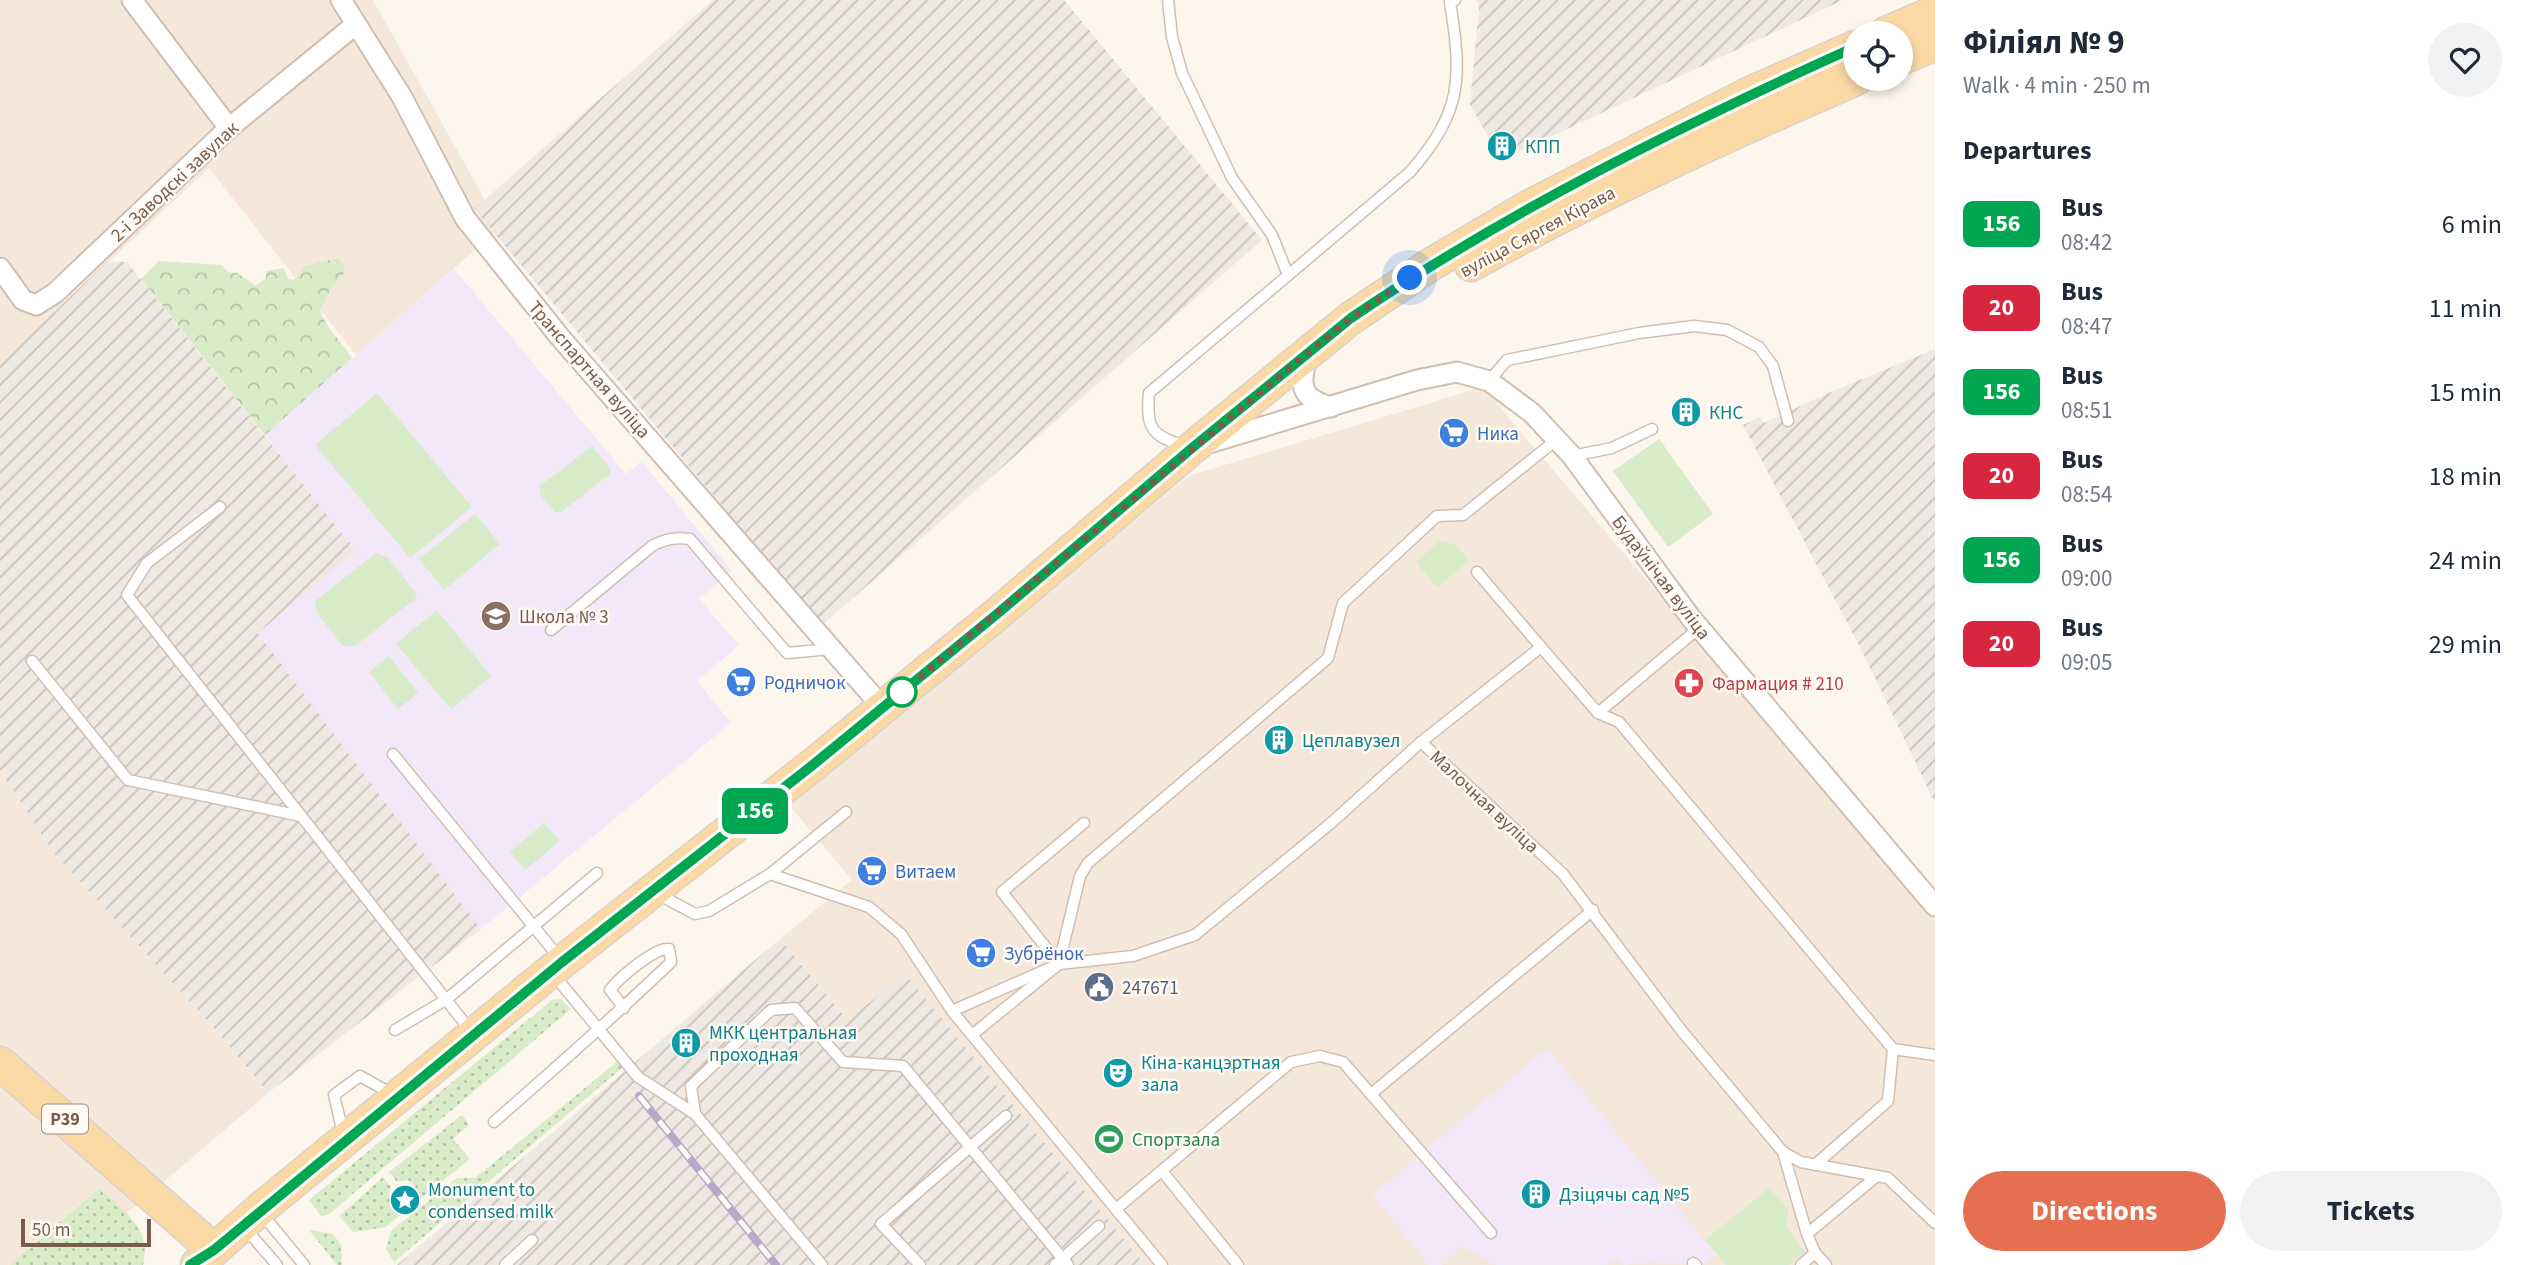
<!DOCTYPE html>
<meta charset="utf-8">
<style>
:root{--surface:#fff;--page:#f2f2f3;--text:#1f2937;--muted:#747a83;--accent:#e76f51}
body{margin:0;font-family:"Source Sans 3",sans-serif;background:var(--page);color:var(--text);height:100vh;display:flex;flex-direction:column;font-size:26px;white-space:nowrap}
*{box-sizing:border-box;margin:0}
p{font-size:23px;color:var(--muted)}
.icon{flex:none;width:38px;height:38px;fill:none;stroke:currentColor;stroke-width:2;stroke-linecap:round;stroke-linejoin:round}
.map{position:relative;flex:1;overflow:hidden}
.drawer{display:flex;flex-direction:column;background:var(--surface);width:595px}
.drawer>*{flex:none}
.badge{padding:0 14px;border-radius:10px;font-size:24px;line-height:46px}
.controls{position:absolute;left:1843px;top:21px;display:grid;gap:14px}
.controls a{display:grid;place-items:center;width:70px;height:70px;border-radius:50%;background:var(--surface);box-shadow:0 4px 10px #0003;font-size:35px}
.scale{position:absolute;left:21px;bottom:18px;width:130px;box-sizing:border-box;padding-left:7px;border:4px solid #7a5c4d;border-top:0;font-size:19px;line-height:24px;white-space:nowrap;color:#7a5c4d;-webkit-text-stroke:5px #fffaf3;paint-order:stroke}
.you{position:absolute;width:35px;height:35px;margin:-18px;border:5px solid #fff;border-radius:50%;background:#1a73e8;box-shadow:0 0 0 10px #1a73e833}
.map>.badge{position:absolute;translate:-50% -50%;box-shadow:0 0 0 4px #fff}
h2{padding:0 28px;font-size:26px;line-height:63px}
.round{display:grid;place-items:center;flex:none;width:74px;height:74px;border-radius:37px;background:var(--page)}
.overview{display:flex;align-items:center;justify-content:space-between;height:119px;padding:0 28px}
h1{font-size:33px;font-weight:700;line-height:52px}
.button{display:flex;gap:14px;margin-top:auto;padding:14px 28px}
.button a{flex:1;height:80px;border-radius:42px;background:var(--accent);color:#fff;font-size:28px;font-weight:700;line-height:80px;text-align:center}
.button a+a{background:var(--page);color:var(--text)}
ul{padding:0;list-style:none}
li{display:flex;align-items:center;gap:21px;height:84px;padding:0 28px}
li div{flex:1}
li b{display:block;font-size:26px}
li em{font-style:normal}
li .badge{min-width:77px;font-weight:700;text-align:center}
main{display:flex;flex:1;min-height:0}
.map>svg:first-child{display:block}
.residential{fill:#f5e8da}
.industrial{fill:url(#industrial-furrows)}
.education{fill:#f3e8fa}
.grass{fill:url(#grass-dots)}
.forest{fill:url(#forest-crowns)}
.park{fill:#d8ecc9}
.lines{fill:none;stroke-linecap:round;stroke-linejoin:round}
.service-casing{stroke:#d1beb0;stroke-width:13}
.minor-casing{stroke:#d1beb0;stroke-width:23}
.primary-casing{stroke:#dad1cd;stroke-width:35}
.service{stroke:#fff;stroke-width:10}
.minor{stroke:#fff;stroke-width:19}
.primary{stroke:#fbd9a5;stroke-width:32}
.rail-casing{stroke:#b9a8c9;stroke-width:8}
.rail{stroke:#fffaf3;stroke-width:5;stroke-dasharray:16;stroke-linecap:butt}
.line-casing{stroke:#fff;stroke-width:16}
.line{stroke:#00a651;stroke-width:10}
.walk{stroke:#7a5c4d;stroke-width:7;stroke-dasharray:0 12.6}
.stop-dot{fill:#fff;stroke:#00a651;stroke-width:3.5}
.labels{text-anchor:middle;stroke-width:5;stroke-linejoin:round;paint-order:stroke}
.shield{fill:#fffaf3;stroke:#a28b7f;stroke-width:2}
.shield-label{font-size:18px;font-weight:bold;fill:#7a5c4d}
.culture-label{font-size:19px;fill:#0d838f;stroke:#fffaf3;text-anchor:start}
.street-label{font-size:19px;fill:#7a5c4d;stroke:#fffaf3}
.shop-label{font-size:19px;fill:#366cbe;stroke:#fffaf3;text-anchor:start}
.education-label{font-size:19px;fill:#785e54;stroke:#fffaf3;text-anchor:start}
.health-label{font-size:19px;fill:#be3a42;stroke:#fffaf3;text-anchor:start}
.service-label{font-size:19px;fill:#4e5e75;stroke:#fffaf3;text-anchor:start}
.leisure-label{font-size:19px;fill:#27864d;stroke:#fffaf3;text-anchor:start}
</style>
<main>
<div class="map">
<svg width="1935" height="1265" viewBox="0 0 1935 1265">
<defs>
<pattern id="industrial-furrows" width="10" height="10" patternUnits="userSpaceOnUse" patternTransform="scale(1.75)"><rect width="10" height="10" fill="#efe9e4"/><path d="M-1 1l2-2M0 10L10 0M9 11l2-2" fill="none" stroke="#c7c0bb"/></pattern>
<pattern id="grass-dots" width="8" height="8" patternUnits="userSpaceOnUse" patternTransform="scale(1.75)"><rect width="8" height="8" fill="#d8ecc9"/><path d="M2 2h.1M6 6h.1" fill="none" stroke="#b4c2a5" stroke-width="1.8" stroke-linecap="round"/></pattern>
<pattern id="forest-crowns" width="20" height="18" patternUnits="userSpaceOnUse" patternTransform="scale(1.75)"><rect width="20" height="18" fill="#d8ecc9"/><path d="M2 6a3 3 0 1 1 6 0M12 15a3 3 0 1 1 6 0" fill="none" stroke="#b4c2a5"/></pattern>
</defs>
<rect width="100%" height="100%" fill="#fdf6ec"/>
<g class="residential">
<path d="M0,0H373L485,200L474,210L494,233L356,355L209,168L0,364Z"/>
<path d="M1483,387L1935,921V1265H1145L905,974L848,1020L780,939L852,880L789,805L1188,476Z"/>
<path d="M0,770L52,851L220,1035L268,1093L127,1213L98,1188L10,1265H0Z"/>
</g>
<g class="industrial">
<path d="M713,0H1064L1262,240L822,625L474,209Z"/>
<path d="M1476,0H1843L1501,160L1470,104L1479,8Z"/>
<path d="M108,261L127,262L356,551L258,633L481,929L268,1093L220,1035L52,851L0,770V364Z"/>
<path d="M1935,349V803L1861,649L1743,425L1760,417L1764,423L1826,394Z"/>
<path d="M780,939L848,1020L905,974L1145,1265H397Z"/>
</g>
<g class="education">
<path d="M454,269L626,474L642,462L732,571L699,599L739,645L697,681L731,723L481,929L258,633L356,551L265,435Z"/>
<path d="M1547,1048L1716,1254L1703,1265L1649,1262L1624,1265L1617,1258L1607,1265H1496L1463,1247L1441,1265H1429L1372,1195Z"/>
</g>
<g class="grass">
<path d="M561,999L571,1009L328,1215L321,1216L309,1200L552,1000Z"/>
<path d="M618,1061L623,1067L394,1262L386,1249L391,1231L457,1178H475Z"/>
<path d="M462,1115L469,1125L453,1139L470,1159L416,1202C419,1192 417,1184 407,1180L397,1182L389,1172Z"/>
<path d="M383,1177L391,1187L389,1194L392,1205L405,1211L386,1227L353,1232L339,1216Z"/>
<path d="M99,1188C123,1210 153,1228 143,1265H10Z"/>
<path d="M309,1230L333,1234L341,1245L342,1265H337Z"/>
</g>
<path class="forest" d="M338,258L344,265L345,272L331,288L320,311C327,329 341,341 352,358L265,435L141,279L159,261L222,265L227,272L237,273L256,286L266,278V271L284,268L288,279L294,280L305,266Z"/>
<g class="park">
<path d="M377,393L472,507L410,558L315,445Z"/>
<path d="M1659,439L1713,514L1668,547L1613,471Z"/>
<path d="M592,446L610,468V474L561,512H555L539,493L540,486Z"/>
<path d="M475,514L500,544L444,590L419,559Z"/>
<path d="M1439,541L1455,544L1469,561L1437,587L1416,562Z"/>
<path d="M376,553L387,557L417,594L415,599L355,646H343L317,613L315,601Z"/>
<path d="M437,610L491,676L451,709L396,644Z"/>
<path d="M389,656L418,693L398,709L369,672Z"/>
<path d="M544,823L560,841L525,870L510,852Z"/>
<path d="M1769,1188L1788,1208L1787,1225L1804,1252L1789,1265H1726L1705,1240Z"/>
</g>
<g class="lines">
<g class="service-casing">
<g id="service">
<path d="M1168,0L1172,37L1182,73L1232,178L1272,235L1288,275"/>
<path d="M1489,381L1507,360L1639,333L1694,326L1727,330L1759,347L1773,366L1788,421"/>
<path d="M1185,446C1151,436 1146,428 1149,393L1410,172C1463,111 1462,78 1450,2L1455,0"/>
<path d="M1572,456L1612,448L1652,429"/>
<path d="M220,507L147,563L127,595L470,1030"/>
<path d="M551,630L652,546C665,539 675,537 690,539L787,653L831,649"/>
<path d="M1541,647L1598,713L1699,628"/>
<path d="M32,661L128,780L301,816"/>
<path d="M1598,713L1619,722L1893,1049L1935,1055"/>
<path d="M1421,742L1541,647L1477,572"/>
<path d="M393,754L561,960"/>
<path d="M770,874L846,812"/>
<path d="M656,893L695,914L709,911L770,874L869,907L901,934L952,1011L1162,1265"/>
<path d="M1059,964L1002,892L1084,823"/>
<path d="M554,975L638,1077L695,1114L822,1265"/>
<path d="M952,1011L1059,964L1080,876L1088,863L1328,658L1343,603L1437,516L1463,515L1556,440"/>
<path d="M395,1030L447,999L597,873"/>
<path d="M972,1035L1059,964L1133,956L1195,935L1331,823L1421,742L1563,874L1681,1030L1783,1152L1801,1162L1888,1178L1935,1223"/>
<path d="M1371,1094L1593,910"/>
<path d="M695,1114L691,1086L771,1010L795,1008L843,1062L903,1066L1068,1265"/>
<path d="M494,1122C554,1069 614,1017 671,962L669,949C655,947 619,978 610,990L624,1008"/>
<path d="M343,1133L334,1095L360,1076L394,1095"/>
<path d="M1783,1152L1807,1234L1877,1176"/>
<path d="M1815,1165L1888,1101L1893,1049"/>
<path d="M1162,1171L1238,1265"/>
<path d="M1116,1209L1291,1062L1320,1056L1343,1062L1491,1233"/>
<path d="M262,1214L304,1265"/>
<path d="M245,1228L277,1265"/>
<path d="M1815,1253L1826,1265"/>
<path d="M1693,1263L1696,1265"/>
<path d="M505,1265L532,1240"/>
<path d="M920,1265L881,1224L1006,1116"/>
<path d="M1055,1265L1099,1226"/>
<path d="M1801,1265L1815,1253L1807,1234"/>
</g>
</g>
<g class="minor-casing">
<g id="minor">
<path d="M132,0L229,128"/>
<path d="M341,0L402,97L465,218L559,336L883,708"/>
<path d="M0,268L23,300L36,305L55,293L229,128L355,25"/>
<path d="M1304,371C1299,394 1311,401 1331,407"/>
<path d="M1206,444L1417,380L1457,372L1489,381L1532,413L1572,456L1691,618L1935,906"/>
</g>
</g>
<g class="primary-casing">
<g id="primary">
<path d="M1886,33L1935,12"/>
<path d="M1900,59L1935,44"/>
<path d="M1471,265C1595,195 1725,136 1856,79"/>
<path d="M0,1063L214,1250"/>
<path d="M197,1265L259,1210L562,962L814,764L997,614L1192,448L1351,318L1430,265L1530,206L1750,93L1855,47"/>
</g>
</g>
<use href="#service" class="service"/>
<use href="#minor" class="minor"/>
<use href="#primary" class="primary"/>
<g class="rail-casing">
<path id="rail" d="M639,1096L776,1265"/>
</g>
<use href="#rail" class="rail"/>
</g>
<g class="lines">
<g class="line-casing">
<path id="line" d="M190,1265L214,1250L562,962L814,764L997,614L1192,448L1351,318C1510,210 1680,126 1855,47"/>
</g>
<use href="#line" class="line"/>
<path class="walk" d="M902,692L1298,361L1351,318L1410,278"/>
</g>
<defs>
<g id="building-disc" transform="scale(1.575)"><circle r="9.5" fill="#0f9aa8" stroke="#fffaf3"/><path d="M-4-6H4V6H1V3H-1V6H-4ZM-2.5-4.3h1.7v1.8h-1.7ZM.8-4.3h1.7v1.8H.8ZM-2.5-1h1.7V.8h-1.7ZM.8-1h1.7V.8H.8Z" fill="#fff"/></g>
<g id="supermarket-disc" transform="scale(1.575)"><circle r="9.5" fill="#3f7fe0" stroke="#fffaf3"/><path d="M-6-5.5h2.5l.6 2H6L4.5 2H-2.5L-4.4-4H-6ZM-1.5 3.2a1.3 1.3 0 1 0 .1 0ZM3 3.2a1.3 1.3 0 1 0 .1 0Z" fill="#fff"/></g>
<g id="school-disc" transform="scale(1.575)"><circle r="9.5" fill="#8d6e63" stroke="#fffaf3"/><path d="M0-5L7-2L0 1L-7-2ZM-4 1L0 2.5L4 1V4Q0 6-4 4Z" fill="#fff"/></g>
<g id="pharmacy-disc" transform="scale(1.575)"><circle r="9.5" fill="#e0444e" stroke="#fffaf3"/><path d="M-2-6h4v4h4v4h-4v4h-4v-4h-4v-4h4Z" fill="#fff"/></g>
<g id="civic-disc" transform="scale(1.575)"><circle r="9.5" fill="#5c6f8a" stroke="#fffaf3"/><path d="M-.6-6.5H3V-4.5H.6V-3L4-1V1h2V6H-6V1h2V-1L-.6-3ZM-1.2 2.5V6h2.4V2.5Z" fill="#fff"/></g>
<g id="theatre-disc" transform="scale(1.575)"><circle r="9.5" fill="#0f9aa8" stroke="#fffaf3"/><path d="M-5-5.5Q0-4 5-5.5V0Q5 5 0 6Q-5 5-5 0ZM-3.3-2.5H-1v1.5H-3.3ZM1-2.5H3.3v1.5H1ZM-2.8 1Q0 5.5 2.8 1Z" fill="#fff"/></g>
<g id="stadium-disc" transform="scale(1.575)"><circle r="9.5" fill="#2e9e5b" stroke="#fffaf3"/><path d="M0-5a6.5 5 0 1 0 0 10a6.5 5 0 1 0 0-10ZM-3.5-1.8h7v3.6h-7Z" fill="#fff"/></g>
<g id="sight-disc" transform="scale(1.575)"><circle r="9.5" fill="#0f9aa8" stroke="#fffaf3"/><path d="M0-6L1.8-2.2L6-1.7L2.9 1.2L3.7 5.4L0 3.3L-3.7 5.4L-2.9 1.2L-6-1.7L-1.8-2.2Z" fill="#fff"/></g>
</defs>
<g fill-rule="evenodd">
<use href="#building-disc" x="1502" y="146"/>
<use href="#building-disc" x="1686" y="412"/>
<use href="#supermarket-disc" x="1454" y="433"/>
<use href="#school-disc" x="496" y="616"/>
<use href="#supermarket-disc" x="741" y="682"/>
<use href="#pharmacy-disc" x="1689" y="683"/>
<use href="#building-disc" x="1279" y="740"/>
<use href="#supermarket-disc" x="872" y="871"/>
<use href="#supermarket-disc" x="981" y="953"/>
<use href="#civic-disc" x="1099" y="987"/>
<use href="#building-disc" x="686" y="1043"/>
<use href="#theatre-disc" x="1118" y="1073"/>
<use href="#stadium-disc" x="1109" y="1139"/>
<use href="#building-disc" x="1536" y="1194"/>
<use href="#sight-disc" x="405" y="1200"/>
</g>
<circle class="stop-dot" cx="902" cy="692" r="14"/>
<g class="labels">
<rect class="shield" x="42" y="1104.5" width="46" height="29" rx="5"/>
<g class="shield-label">
<text x="65" y="1125">Р39</text>
</g>
<g class="culture-label">
<text x="1525" y="153">КПП</text>
<text x="1709" y="419">КНС</text>
<text x="1302" y="747">Цеплавузел</text>
<text x="709" y="1039">МКК центральная<tspan x="709" dy="22">проходная</tspan></text>
<text x="1141" y="1069">Кіна-канцэртная<tspan x="1141" dy="22">зала</tspan></text>
<text x="428" y="1196">Monument to<tspan x="428" dy="22">condensed milk</tspan></text>
<text x="1559" y="1201">Дзіцячы сад №5</text>
</g>
<g class="street-label">
<text transform="translate(174 181) rotate(-43)" y="7">2-і Заводскі завулак</text>
<text transform="translate(1537 231) rotate(-28)" y="7">вуліца Сяргея Кірава</text>
<text transform="translate(590 369) rotate(49)" y="7">Транспартная вуліца</text>
<text transform="translate(1662 577) rotate(53)" y="7">Будаўнічая вуліца</text>
<text transform="translate(1485 801) rotate(43)" y="7">Малочная вуліца</text>
</g>
<g class="shop-label">
<text x="1477" y="440">Ника</text>
<text x="764" y="689">Родничок</text>
<text x="895" y="878">Витаем</text>
<text x="1004" y="960">Зубрёнок</text>
</g>
<g class="education-label">
<text x="519" y="623">Школа № 3</text>
</g>
<g class="health-label">
<text x="1712" y="690">Фармация # 210</text>
</g>
<g class="service-label">
<text x="1122" y="994">247671</text>
</g>
<g class="leisure-label">
<text x="1132" y="1146">Спортзала</text>
</g>
</g>
</svg>
<div class="controls">
<a><svg class="icon" aria-label="locate" viewBox="0 0 24 24"><circle cx="12" cy="12" r="6"/><path d="M12 2v4M12 18v4M2 12h4M18 12h4"/></svg></a>
</div>
<div class="scale">50 m</div>
<div class="you" style="left:1410px;top:278px"></div>
<b class="badge" style="left:755px;top:811px;background:#00a651;color:#fff">156</b>
</div>
<section class="drawer">
<div class="overview"><div><h1>Філіял № 9</h1><p>Walk · 4 min · 250 m</p></div><a class="round"><svg class="icon" aria-label="heart" viewBox="0 0 24 24"><path d="M12 20l-8-8c-3-5 5-10 8-4 3-6 11-1 8 4z"/></svg></a></div>
<h2>Departures</h2>
<ul>
<li><span class="badge" style="background:#00a651;color:#fff">156</span><div><b>Bus</b><p>08:42</p></div><em>6 min</em></li>
<li><span class="badge" style="background:#d7263d;color:#fff">20</span><div><b>Bus</b><p>08:47</p></div><em>11 min</em></li>
<li><span class="badge" style="background:#00a651;color:#fff">156</span><div><b>Bus</b><p>08:51</p></div><em>15 min</em></li>
<li><span class="badge" style="background:#d7263d;color:#fff">20</span><div><b>Bus</b><p>08:54</p></div><em>18 min</em></li>
<li><span class="badge" style="background:#00a651;color:#fff">156</span><div><b>Bus</b><p>09:00</p></div><em>24 min</em></li>
<li><span class="badge" style="background:#d7263d;color:#fff">20</span><div><b>Bus</b><p>09:05</p></div><em>29 min</em></li>
</ul>
<div class="button"><a>Directions</a><a>Tickets</a></div>
</section>
</main>
